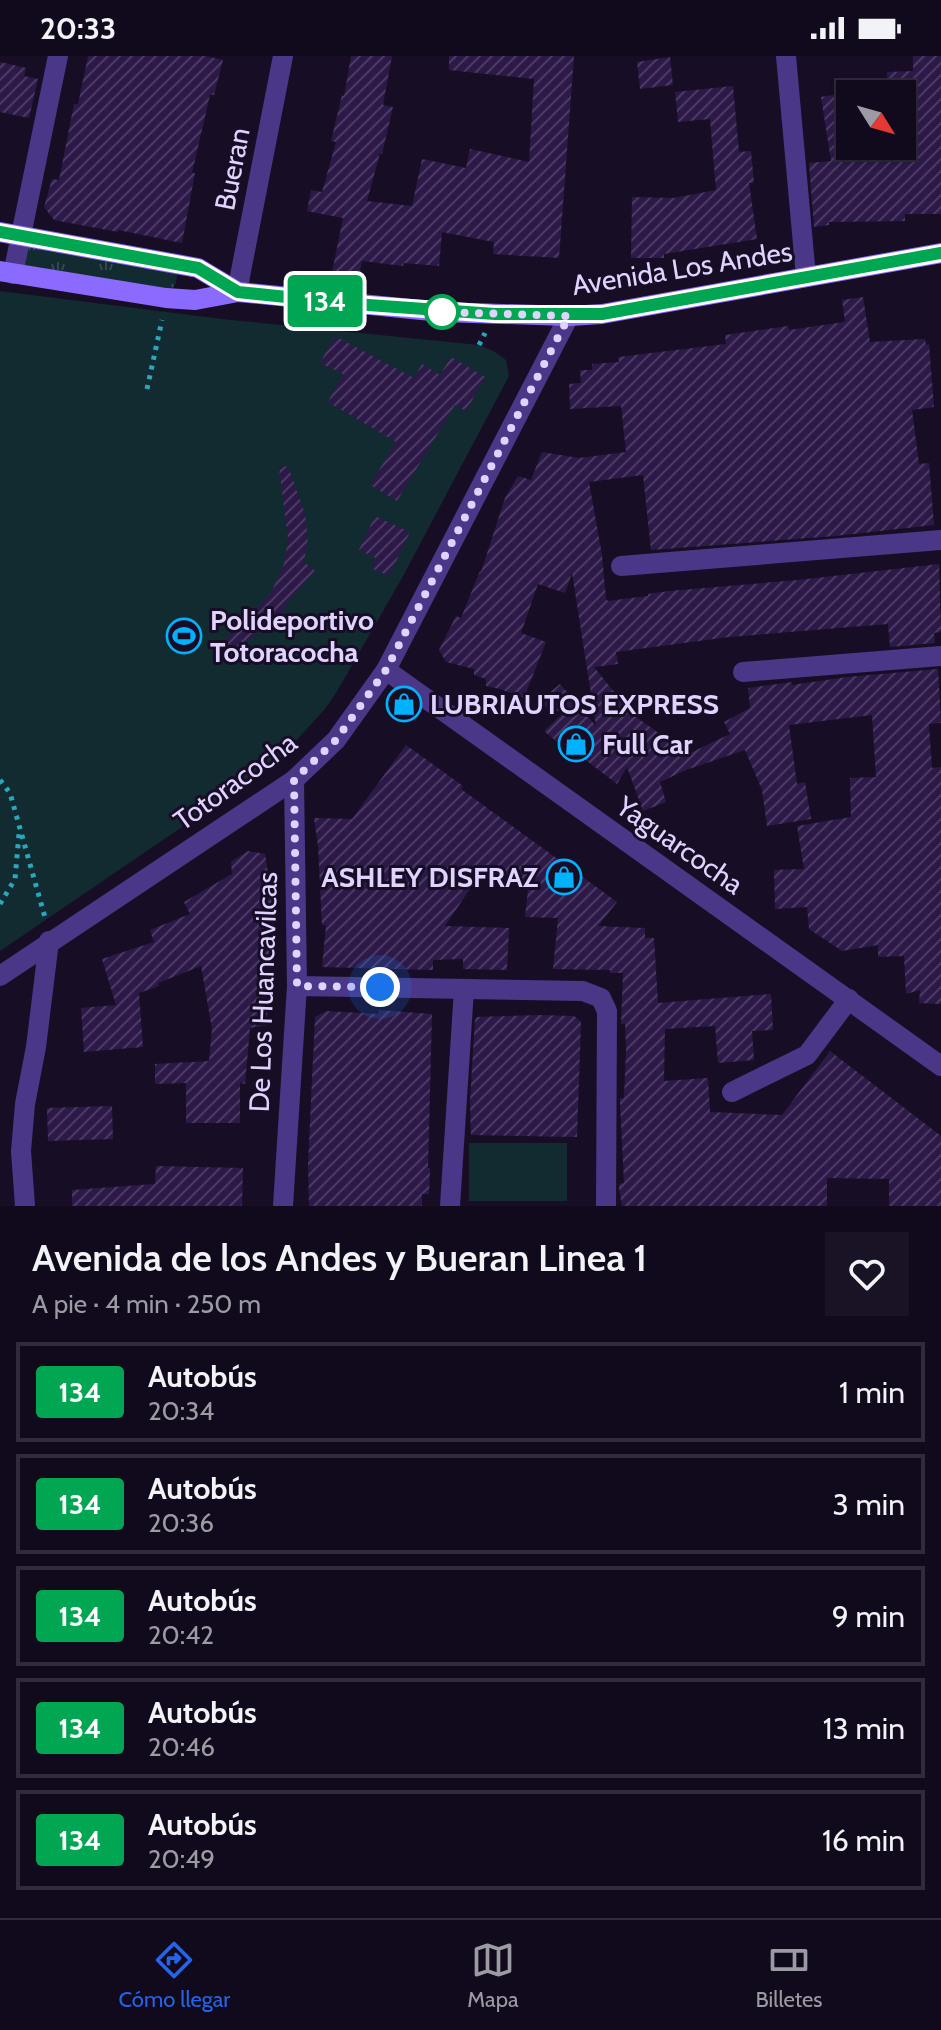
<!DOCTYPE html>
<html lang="es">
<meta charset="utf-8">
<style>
:root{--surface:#110a1c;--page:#1a1325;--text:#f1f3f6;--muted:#9c9aa3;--line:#302b3b;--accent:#2563eb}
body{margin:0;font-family:Cabin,sans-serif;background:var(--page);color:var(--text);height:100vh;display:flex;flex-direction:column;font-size:30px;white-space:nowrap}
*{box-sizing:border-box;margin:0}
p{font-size:26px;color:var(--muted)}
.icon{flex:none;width:44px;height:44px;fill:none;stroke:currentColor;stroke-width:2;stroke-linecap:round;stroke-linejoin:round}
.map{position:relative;height:1150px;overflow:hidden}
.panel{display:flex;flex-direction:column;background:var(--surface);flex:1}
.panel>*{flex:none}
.badge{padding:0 16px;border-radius:6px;font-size:28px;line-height:52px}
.needle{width:52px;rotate:127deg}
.fabs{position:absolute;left:836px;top:24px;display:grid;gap:16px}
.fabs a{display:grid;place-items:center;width:80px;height:80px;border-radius:0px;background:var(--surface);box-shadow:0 2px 6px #0004,0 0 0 2px var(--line);font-size:40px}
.you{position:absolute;width:40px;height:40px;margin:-20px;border:6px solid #fff;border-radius:50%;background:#1a73e8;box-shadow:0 0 0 12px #1a73e833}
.map>.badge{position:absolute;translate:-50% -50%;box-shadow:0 0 0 4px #fff}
.round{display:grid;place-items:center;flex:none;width:84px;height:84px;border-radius:0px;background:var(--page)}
.head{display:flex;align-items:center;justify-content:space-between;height:136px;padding:0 32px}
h1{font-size:38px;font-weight:600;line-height:60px}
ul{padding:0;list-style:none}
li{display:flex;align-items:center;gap:24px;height:100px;margin:0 16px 12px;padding:0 16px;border:4px solid var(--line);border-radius:0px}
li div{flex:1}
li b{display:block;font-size:30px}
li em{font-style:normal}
li .badge{min-width:88px;font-weight:700;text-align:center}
.status{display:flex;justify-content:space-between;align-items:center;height:56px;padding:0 40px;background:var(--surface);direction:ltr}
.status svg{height:22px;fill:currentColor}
.dock{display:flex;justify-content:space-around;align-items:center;height:112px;border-top:2px solid var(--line);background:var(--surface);font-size:22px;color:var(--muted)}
.dock a{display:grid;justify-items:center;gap:4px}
.dock .active{color:var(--accent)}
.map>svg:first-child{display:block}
.grass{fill:url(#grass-tufts)}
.pitch{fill:#112b30}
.building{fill:url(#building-hatch)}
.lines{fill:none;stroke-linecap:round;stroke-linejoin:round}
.path{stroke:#2aa7bc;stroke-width:5;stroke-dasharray:4 6;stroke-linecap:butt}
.minor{stroke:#4a3787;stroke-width:20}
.secondary{stroke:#8b6aff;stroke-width:20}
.line-casing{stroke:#fff;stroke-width:18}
.line{stroke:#00a651;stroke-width:12}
.walk{stroke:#e1d3ff;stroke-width:8;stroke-dasharray:0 14.4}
.stop-dot{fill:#fff;stroke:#00a651;stroke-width:4}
.labels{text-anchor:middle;stroke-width:6;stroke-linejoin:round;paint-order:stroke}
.street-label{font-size:28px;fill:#e1d3ff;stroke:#170e26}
.poi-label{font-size:28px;font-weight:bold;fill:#e1d3ff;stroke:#170e26;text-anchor:start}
</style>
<div class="status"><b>20:33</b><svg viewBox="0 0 49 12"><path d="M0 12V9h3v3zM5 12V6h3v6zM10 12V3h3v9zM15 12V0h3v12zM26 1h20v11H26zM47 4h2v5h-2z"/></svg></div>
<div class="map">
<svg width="941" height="1150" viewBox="0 0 941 1150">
<defs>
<pattern id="grass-tufts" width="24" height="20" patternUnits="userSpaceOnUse" patternTransform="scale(2)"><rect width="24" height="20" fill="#112b30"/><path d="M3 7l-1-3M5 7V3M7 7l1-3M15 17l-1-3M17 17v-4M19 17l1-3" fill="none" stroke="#33494f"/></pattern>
<pattern id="building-hatch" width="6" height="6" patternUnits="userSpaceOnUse" patternTransform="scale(2)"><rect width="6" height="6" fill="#2c1948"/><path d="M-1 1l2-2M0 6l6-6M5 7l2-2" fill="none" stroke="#4a3a63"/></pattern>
</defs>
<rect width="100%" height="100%" fill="#170e26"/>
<path class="grass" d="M29,187L177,218C177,226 175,231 168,236L23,212Z"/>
<g class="pitch">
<path d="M0,235L222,263L479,289L495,296L506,304L509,320L402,522L336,637L325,653L280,702L229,739L0,895Z"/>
<rect x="469" y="1087" width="98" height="58"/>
</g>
<g class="building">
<path d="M88,0H206L223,4L214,39H210L192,117H195L182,187L118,174V176L54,164L44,151L52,123L59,124L74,48H78Z"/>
<path d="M351,0H392L383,49L393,51L382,98L380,97L367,145L412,150L422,103L466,112L470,93L529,106L534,23L449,14V0H574L559,202L493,198L494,186L442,176L439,210L404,207L403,210L362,205L358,226L331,221L343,162L307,155L311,134L322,136L336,86L331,85L342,39L344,40Z"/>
<path d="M913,0H941V158H905V165L829,166V169L814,171L809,107L831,105L821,41L850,36V90H902V38H888L887,16L913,15Z"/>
<path d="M670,1L673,29L640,33L637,6Z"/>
<path d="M0,6L26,12L24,20L38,23L29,62L0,56Z"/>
<path d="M733,30L739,96L751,95L754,127H749L757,183L664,198V202H631L632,141L674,142L716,134L710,63L678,66L675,36Z"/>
<path d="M863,241L870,286L925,283L926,289L929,288L934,351L912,354L919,408L929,407L934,469L835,480L651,494L643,419L589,426L602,499L606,543L608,545L648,540V538L669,535L798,524L939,508L941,576L934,577L935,587L890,591L888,568L729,581L616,596L618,608L594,611L632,658L688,698L730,678L724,666L750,652L748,632L792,626V629L847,621L938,613L941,667L929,668L932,712L941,711V948L919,947L920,934L906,938L904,900L878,901V889L842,895L809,873L807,851L775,853L774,814L804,813L797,770L851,761L850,722L876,721L872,659L789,669L797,728L805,726L811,763L767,770L762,734L745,694L686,714L660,726L666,746L643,755L627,711L617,728L579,699L576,702L544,675L563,657L537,647L560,628L596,670L572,517L565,537L538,528L521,577L546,586L524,642L500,633L486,630V623L474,619V613L446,606L439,594L456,560L461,562L480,515L481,516L505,442L518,420L531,424L542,396L579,402L626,396L621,350L570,353L569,328L581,327L580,314H592V308L619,306L618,301L726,288L725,279L788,270L789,274L845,266L842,244Z"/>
<path d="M335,280L414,322L422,308L440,319L451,301L485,321L466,355L455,349L397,445L370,429L396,386L328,346L343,318L320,307Z"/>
<path d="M288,410L305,458L308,483L304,506L315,515L287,547L276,571L268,568L230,600L220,589L271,537L284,508L288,483L279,412Z"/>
<path d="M375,460L410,476L389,520L371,512L376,502L359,494Z"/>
<path d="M406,689L463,730L461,733L617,846L598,870L645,872V882H654L658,947L771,938L773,974L752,975L754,1004L718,1007L715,970L665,973L664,1025L708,1022L710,1056L782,1059L830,995L941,1080V1150H889V1123L827,1122V1150H622L619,1132V1128L624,1127L620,1047V1042H624L626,993L625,968H621L623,917H610V914L553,913L558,862L525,861L528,834L495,811L490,817L484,812L445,870L509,872L507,914L463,913V903L433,904V914L322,911L326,869H322L318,790L314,762L352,763Z"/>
<path d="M248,795L265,798L274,855L273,911L265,912L268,969L250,972L245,1028L240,1027V1067H186V1027L155,1028V1008L209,1005L212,973L201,910L158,927L159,930L139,937L143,991L84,996L81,952L116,949L102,903L154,886L150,874L190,858L184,846L232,818L231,806Z"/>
<path d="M379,954L432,958L428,1112H430L429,1138H422V1150H309L308,1108L315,961L327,955L378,958Z"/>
<path d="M538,959L574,960L581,966L577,1081L471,1079L470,1044L475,964L477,961Z"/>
<path d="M112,1050L113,1083L48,1085L47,1052Z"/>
<path d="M156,1110L243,1112L242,1150H72V1134L155,1128Z"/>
</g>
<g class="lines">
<g class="path">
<path d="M479,289L485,277"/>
<path d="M147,333L162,264"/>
<path d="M0,724L10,737L46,865"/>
<path d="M0,848L15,823L19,778"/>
</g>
<g class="minor">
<path d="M786,0L806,221"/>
<path d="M13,218L58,0"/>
<path d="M238,236L240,220L283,0"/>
<path d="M621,510L941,484"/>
<path d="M386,614L941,1010"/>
<path d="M743,616L941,600"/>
<path d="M0,920L294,724L336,684L386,614L569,260"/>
<path d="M297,930L583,935L601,942L607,955L606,1150"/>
<path d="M732,1036L807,999L849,943"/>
<path d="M25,1150L21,1095L25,1048L36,991L49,885"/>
<path d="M283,1150L297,930L294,724"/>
<path d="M450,1150L464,933"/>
</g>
<g class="secondary">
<path d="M0,176L198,212L238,236"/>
<path d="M0,215L166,242L195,244L238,236L442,256L569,260L602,258L941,197"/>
</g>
</g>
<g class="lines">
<g class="line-casing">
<path id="line" d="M0,176L198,212L238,236L354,248L495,258H602L941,197"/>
</g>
<use href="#line" class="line"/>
<path class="walk" d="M380,931L297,930L294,724L336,684L386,614L569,260L442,256"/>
</g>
<defs>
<g id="stadium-ring" transform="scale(1.8)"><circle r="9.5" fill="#170e26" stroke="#00b1fe" stroke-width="1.5"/><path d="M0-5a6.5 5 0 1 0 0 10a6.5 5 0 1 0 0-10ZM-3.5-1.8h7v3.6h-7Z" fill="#00b1fe"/></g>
<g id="shop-ring" transform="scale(1.8)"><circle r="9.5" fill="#170e26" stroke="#00b1fe" stroke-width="1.5"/><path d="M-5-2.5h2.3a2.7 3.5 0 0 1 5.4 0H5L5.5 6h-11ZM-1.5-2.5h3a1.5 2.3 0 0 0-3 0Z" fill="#00b1fe"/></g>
</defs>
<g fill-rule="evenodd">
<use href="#stadium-ring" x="184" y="580"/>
<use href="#shop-ring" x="404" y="648"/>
<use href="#shop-ring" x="576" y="688"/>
<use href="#shop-ring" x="564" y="821"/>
</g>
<circle class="stop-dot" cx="442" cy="256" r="16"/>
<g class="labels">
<g class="street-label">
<text transform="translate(232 113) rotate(-79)" y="10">Bueran</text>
<text transform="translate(682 212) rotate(-9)" y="10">Avenida Los Andes</text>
<text transform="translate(235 725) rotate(-36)" y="10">Totoracocha</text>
<text transform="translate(680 789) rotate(35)" y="10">Yaguarcocha</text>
<text transform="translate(263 936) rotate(-88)" y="10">De Los Huancavilcas</text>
</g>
<g class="poi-label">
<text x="210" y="574">Polideportivo<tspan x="210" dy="32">Totoracocha</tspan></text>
<text x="430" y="658">LUBRIAUTOS EXPRESS</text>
<text x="602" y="698">Full Car</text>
<text x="538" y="831" text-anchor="end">ASHLEY DISFRAZ</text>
</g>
</g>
</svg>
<div class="fabs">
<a><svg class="needle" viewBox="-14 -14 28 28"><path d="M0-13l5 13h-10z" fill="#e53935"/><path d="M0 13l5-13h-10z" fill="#9c9aa3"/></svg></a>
</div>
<div class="you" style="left:380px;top:931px"></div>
<b class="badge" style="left:325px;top:245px;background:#00a651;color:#fff">134</b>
</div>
<section class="panel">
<div class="head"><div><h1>Avenida de los Andes y Bueran Linea 1</h1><p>A pie · 4 min · 250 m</p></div><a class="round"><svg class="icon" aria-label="heart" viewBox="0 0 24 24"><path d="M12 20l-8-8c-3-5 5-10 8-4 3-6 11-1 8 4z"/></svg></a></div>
<ul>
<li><span class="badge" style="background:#00a651;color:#fff">134</span><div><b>Autobús</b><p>20:34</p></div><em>1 min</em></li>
<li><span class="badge" style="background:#00a651;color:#fff">134</span><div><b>Autobús</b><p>20:36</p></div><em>3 min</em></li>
<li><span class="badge" style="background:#00a651;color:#fff">134</span><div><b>Autobús</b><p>20:42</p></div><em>9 min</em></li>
<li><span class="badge" style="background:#00a651;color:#fff">134</span><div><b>Autobús</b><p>20:46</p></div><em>13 min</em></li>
<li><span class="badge" style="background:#00a651;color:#fff">134</span><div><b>Autobús</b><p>20:49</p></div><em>16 min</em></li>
</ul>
</section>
<nav class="dock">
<a class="active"><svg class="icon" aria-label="directions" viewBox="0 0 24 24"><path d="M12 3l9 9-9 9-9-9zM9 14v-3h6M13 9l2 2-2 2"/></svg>Cómo llegar</a>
<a><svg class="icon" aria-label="map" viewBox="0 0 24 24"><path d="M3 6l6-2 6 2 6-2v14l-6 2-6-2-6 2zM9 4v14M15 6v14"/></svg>Mapa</a>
<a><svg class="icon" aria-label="tickets" viewBox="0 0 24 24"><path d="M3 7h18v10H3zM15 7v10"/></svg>Billetes</a>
</nav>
